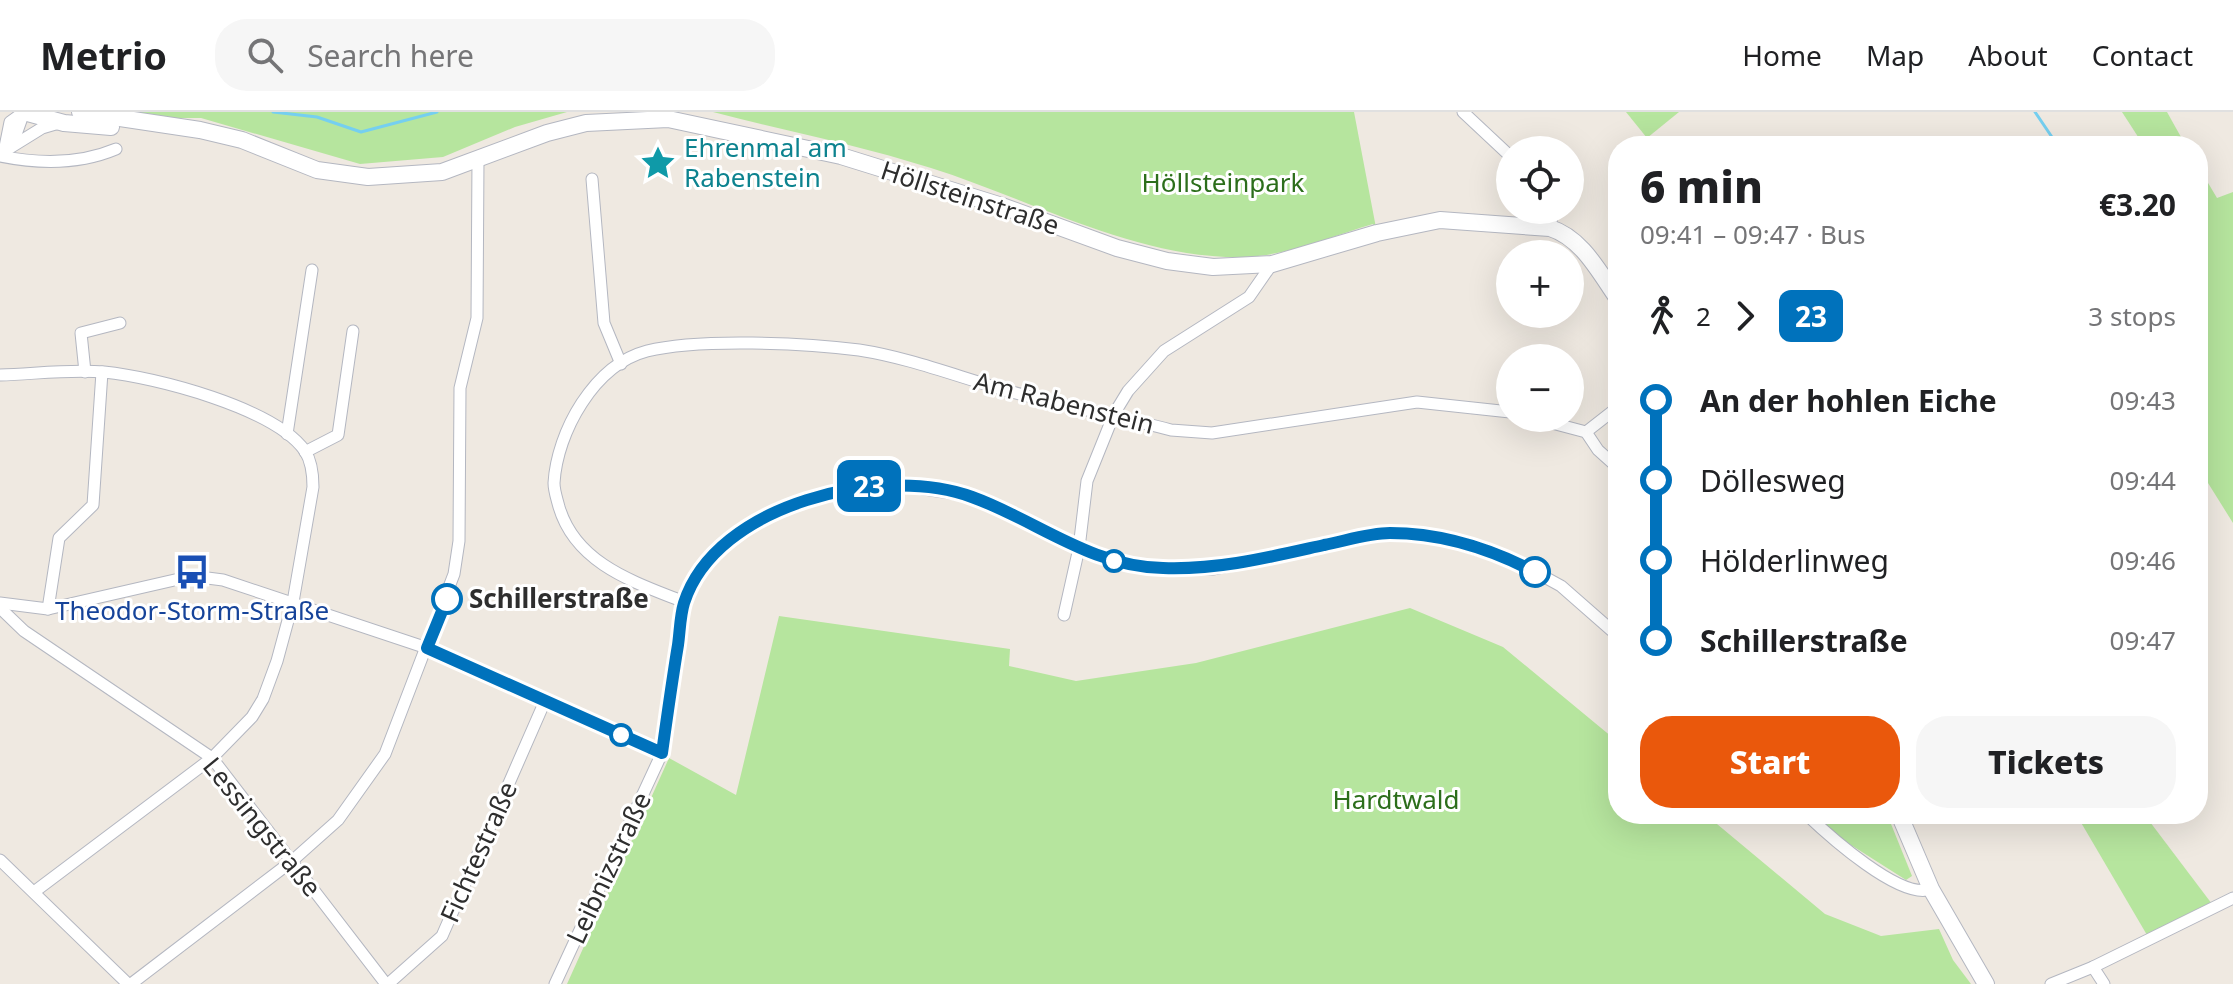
<!DOCTYPE html>
<meta charset="utf-8">
<style>
:root{--surface:#fff;--page:#f6f6f6;--text:#202124;--muted:#757577;--line:#e0e0e0;--accent:#ea580c}
body{margin:0;font-family:"Noto Sans",sans-serif;background:var(--page);color:var(--text);height:100vh;display:flex;flex-direction:column;font-size:30px;white-space:nowrap}
*{box-sizing:border-box;margin:0}
p{font-size:26px;color:var(--muted)}
.icon{flex:none;width:44px;height:44px;fill:none;stroke:currentColor;stroke-width:2;stroke-linecap:round;stroke-linejoin:round}
.map{position:relative;flex:1;overflow:hidden}
.panel{position:absolute;left:1608px;top:24px;width:600px;height:688px;display:flex;flex-direction:column;background:var(--surface);border-radius:32px;box-shadow:0 8px 32px #0002}
.panel>*{flex:none}
.badge{padding:0 16px;border-radius:12px;font-size:28px;line-height:52px}
.controls{position:absolute;left:1496px;top:24px;display:grid;gap:16px}
.controls a{display:grid;place-items:center;width:88px;height:88px;border-radius:50%;background:var(--surface);box-shadow:0 8px 32px #0002;font-size:40px}
.map>.badge{position:absolute;translate:-50% -50%;box-shadow:0 0 0 4px #fff}
.legs{display:flex;align-items:center;gap:12px;height:88px;padding:0 32px;font-size:26px}
.legs p{margin-inline-start:auto}
.headline{display:flex;align-items:center;justify-content:space-between;height:136px;padding:0 32px}
h1{font-size:44px;font-weight:800;line-height:60px}
.button{display:flex;gap:16px;margin-top:auto;padding:16px 32px}
.button a{flex:1;height:92px;border-radius:32px;background:var(--accent);color:#fff;font-size:32px;font-weight:800;line-height:92px;text-align:center}
.button a+a{background:var(--page);color:var(--text)}
ul{padding:0 32px;list-style:none}
li{display:flex;align-items:center;gap:28px;height:80px;font-size:30px}
li i{display:grid;place-items:center;width:12px;height:100%;margin:0 10px;background:currentColor}
li i::after{content:'';width:20px;height:20px;margin:-10px;border:6px solid;border-radius:50%;background:var(--surface)}
li p{margin-inline-start:auto}
li:first-child i{background:linear-gradient(#0000 50%,currentColor 0)}
li:last-child i{background:linear-gradient(currentColor 50%,#0000 0)}
header{display:flex;align-items:center;gap:48px;box-sizing:border-box;height:112px;padding:0 40px;background:var(--surface);border-bottom:2px solid var(--line)}
header strong{font-size:38px}
nav{display:flex;gap:44px;margin-inline-start:auto;font-size:28px}
.search{width:560px;height:72px;background:var(--page);display:flex;align-items:center;gap:20px;box-sizing:border-box;padding:0 28px;border-radius:32px;color:var(--muted);font-size:30px}
.map>svg:first-child{display:block}
.green{fill:#b6e59e}
.lines{fill:none;stroke-linecap:round;stroke-linejoin:round}
.stream{stroke:#75cff0;stroke-width:3}
.street-casing{stroke:#b4b7c1;stroke-width:13}
.secondary-casing{stroke:#b4b7c1;stroke-width:18}
.street{stroke:#fff;stroke-width:11}
.secondary{stroke:#fff;stroke-width:16}
.line-1-casing{stroke:#fff;stroke-width:18}
.line-1{stroke:#0072bc;stroke-width:12}
.stop-1-dot{fill:#fff;stroke:#0072bc;stroke-width:4}
.labels{text-anchor:middle;stroke-width:6;stroke-linejoin:round;paint-order:stroke}
.culture-label{font-size:26px;fill:#0d838f;stroke:#fff;text-anchor:start}
.park-label{font-size:26px;fill:#2c6e1b;stroke:#fff}
.street-label{font-size:26px;fill:#2e2e2e;stroke:#fff}
.stop-label{font-size:26px;font-weight:bold;fill:#2e2e2e;stroke:#fff;text-anchor:start}
.transit-label{font-size:26px;fill:#164399;stroke:#fff}
</style>
<header>
<strong>Metrio</strong>
<div class="search"><svg class="icon" aria-label="search" viewBox="0 0 24 24"><circle cx="10" cy="10" r="6"/><path d="M15 15l6 6"/></svg>Search here</div>
<nav><a>Home</a><a>Map</a><a>About</a><a>Contact</a></nav>
</header>
<div class="map">
<svg width="2233" height="872" viewBox="0 0 2233 872">
<rect width="100%" height="100%" fill="#efe9e1"/>
<g class="green">
<path d="M98,0H567L515,15L443,45L360,52L201,6H136Z"/>
<path d="M713,0H1354L1377,121L1373,112C1332,124 1287,144 1244,145C1138,148 1030,87 931,56C859,33 786,19 713,0Z"/>
<path d="M1626,0H1679L1647,26Z"/>
<path d="M2122,0H2167L2186,34H2144Z"/>
<path d="M2198,54L2217,86L2233,80V411L2198,355V265L2205,207V161L2198,156Z"/>
<path d="M1410,496L1503,535L1618,630V702H1705L1825,802L1881,824L1939,817L1953,848L1971,872H567L669,646L736,683L779,504L1010,537L1009,554L1076,569L1196,551Z"/>
<path d="M1813,702H1887L1912,764L1906,768L1829,719Z"/>
<path d="M2076,702H2144L2212,792L2147,823Z"/>
</g>
<g class="lines">
<g class="stream">
<path d="M273,0L317,5L361,20L437,0"/>
<path d="M2035,0L2058,34"/>
</g>
<g class="street-casing">
<g id="street">
<path d="M1463,0L1510,44"/>
<path d="M13,31L24,0"/>
<path d="M4,40L10,10L24,0"/>
<path d="M0,42L42,16L59,11"/>
<path d="M0,44C39,52 78,53 116,37"/>
<path d="M592,67L604,211L621,252"/>
<path d="M1541,98L1550,116"/>
<path d="M1550,116L1553,98"/>
<path d="M85,260L81,221L120,211"/>
<path d="M0,263C34,262 70,257 104,260C155,265 275,296 305,339C312,350 313,363 313,375L293,490L277,549L263,587L252,605L212,646L34,780"/>
<path d="M1533,306L1586,320L1598,338L1618,356"/>
<path d="M1586,320L1618,295"/>
<path d="M287,322L312,158"/>
<path d="M305,340L338,323L353,219"/>
<path d="M684,490C634,470 576,452 559,395C557,387 554,379 554,371C557,320 594,253 647,239C699,226 805,231 859,238C911,246 961,266 1012,280C1064,294 1118,304 1171,318L1212,321L1417,290L1510,300"/>
<path d="M0,491L48,497L192,464L223,468L427,536L662,641"/>
<path d="M0,496L24,519L212,646L386,872"/>
<path d="M48,497L59,426L93,393L102,260"/>
<path d="M1064,503L1079,436L1087,369L1114,302L1128,279L1164,239L1249,185L1272,152"/>
<path d="M1806,702C1828,723 1901,789 1931,777"/>
<path d="M1902,710L1919,702"/>
<path d="M0,748L128,872"/>
<path d="M2093,855L2104,872"/>
<path d="M131,872L292,749L338,708L385,642L454,462L459,429L460,276L477,206L478,47"/>
<path d="M388,872L442,824L545,589"/>
<path d="M555,872L662,641L684,490L707,448L749,413L803,389L863,374L911,375L970,384L1104,447L1159,456L1214,457L1388,421L1437,425L1517,450L1561,474L1618,524"/>
<path d="M2051,872L2093,855L2233,786"/>
</g>
</g>
<g class="secondary-casing">
<g id="secondary">
<path d="M24,0L64,11L111,15"/>
<path d="M80,0L200,18L242,28L317,58L368,65L442,60L547,21L586,11L668,7L841,44L1002,94L1117,136L1167,149L1213,155L1272,152L1377,121L1440,108L1550,116C1582,126 1599,160 1618,187"/>
<path d="M1899,702L1931,777L1986,872"/>
</g>
</g>
<use href="#street" class="street"/>
<use href="#secondary" class="secondary"/>
</g>
<g class="lines">
<g class="line-1-casing">
<path id="line-1" d="M447,487L427,536L662,641C667,605 672,569 678,533C680,519 680,504 684,491C716,391 883,352 972,385C1036,408 1091,455 1163,456C1219,458 1270,445 1324,433C1345,429 1369,421 1390,421C1440,421 1491,437 1535,460"/>
</g>
<use href="#line-1" class="line-1"/>
</g>
<defs>
<g id="sight-bare" transform="scale(2.76)"><path d="M0-6L1.8-2.2L6-1.7L2.9 1.2L3.7 5.4L0 3.3L-3.7 5.4L-2.9 1.2L-6-1.7L-1.8-2.2Z" fill="#0f9aa8" stroke="#fff" stroke-width="2.5" paint-order="stroke"/></g>
<g id="bus-bare" transform="scale(2.76)"><path d="M-5-6H5V4H4V6H2V4H-2V6H-4V4H-5ZM-3.5-4V0h7V-4ZM-3.5 1.2v1.5H-2V1.2ZM2 1.2v1.5H3.5V1.2Z" fill="#1a4fb4" stroke="#fff" stroke-width="2.5" paint-order="stroke"/></g>
</defs>
<g fill-rule="evenodd">
<use href="#sight-bare" x="658" y="51"/>
<use href="#bus-bare" x="192" y="460"/>
</g>
<g class="stop-1-dot">
<circle cx="1114" cy="449" r="10"/>
<circle cx="1535" cy="460" r="14"/>
<circle cx="447" cy="487" r="14"/>
<circle cx="621" cy="623" r="10"/>
</g>
<g class="labels">
<g class="culture-label">
<text x="684" y="45">Ehrenmal am<tspan x="684" dy="30">Rabenstein</tspan></text>
</g>
<g class="park-label">
<text x="1223" y="80">Höllsteinpark</text>
<text x="1396" y="697">Hardtwald</text>
</g>
<g class="street-label">
<text transform="translate(970 86) rotate(18)" y="9">Höllsteinstraße</text>
<text transform="translate(1064 291) rotate(14)" y="9">Am Rabenstein</text>
<text transform="translate(262 715) rotate(51)" y="9">Lessingstraße</text>
<text transform="translate(479 740) rotate(-66)" y="9">Fichtestraße</text>
<text transform="translate(609 756) rotate(-65)" y="9">Leibnizstraße</text>
</g>
<g class="stop-label">
<text x="469" y="496">Schillerstraße</text>
</g>
<g class="transit-label">
<text x="192" y="508">Theodor-Storm-Straße</text>
</g>
</g>
</svg>
<div class="controls">
<a><svg class="icon" aria-label="locate" viewBox="0 0 24 24"><circle cx="12" cy="12" r="6"/><path d="M12 2v4M12 18v4M2 12h4M18 12h4"/></svg></a>
<a>+</a>
<a>−</a>
</div>
<b class="badge" style="left:869px;top:374px;background:#0072bc;color:#fff">23</b>
<section class="panel">
<div class="headline"><div><h1>6 min</h1><p>09:41 – 09:47 · Bus</p></div><b>€3.20</b></div>
<div class="legs"><svg class="icon" aria-label="walk" viewBox="0 0 24 24"><circle cx="13" cy="4" r="2"/><path d="M13 8l-2 6 4 7M11 14l-3 7M7 12l3-4h3l4 4"/></svg>2<svg class="icon" aria-label="forward" viewBox="0 0 24 24"><path d="M9 5l7 7-7 7"/></svg><b class="badge" style="background:#0072bc;color:#fff">23</b><p>3 stops</p></div>
<ul>
<li><i style="color:#0072bc"></i><b>An der hohlen Eiche</b><p>09:43</p></li>
<li><i style="color:#0072bc"></i><span>Döllesweg</span><p>09:44</p></li>
<li><i style="color:#0072bc"></i><span>Hölderlinweg</span><p>09:46</p></li>
<li><i style="color:#0072bc"></i><b>Schillerstraße</b><p>09:47</p></li>
</ul>
<div class="button"><a>Start</a><a>Tickets</a></div>
</section>
</div>
